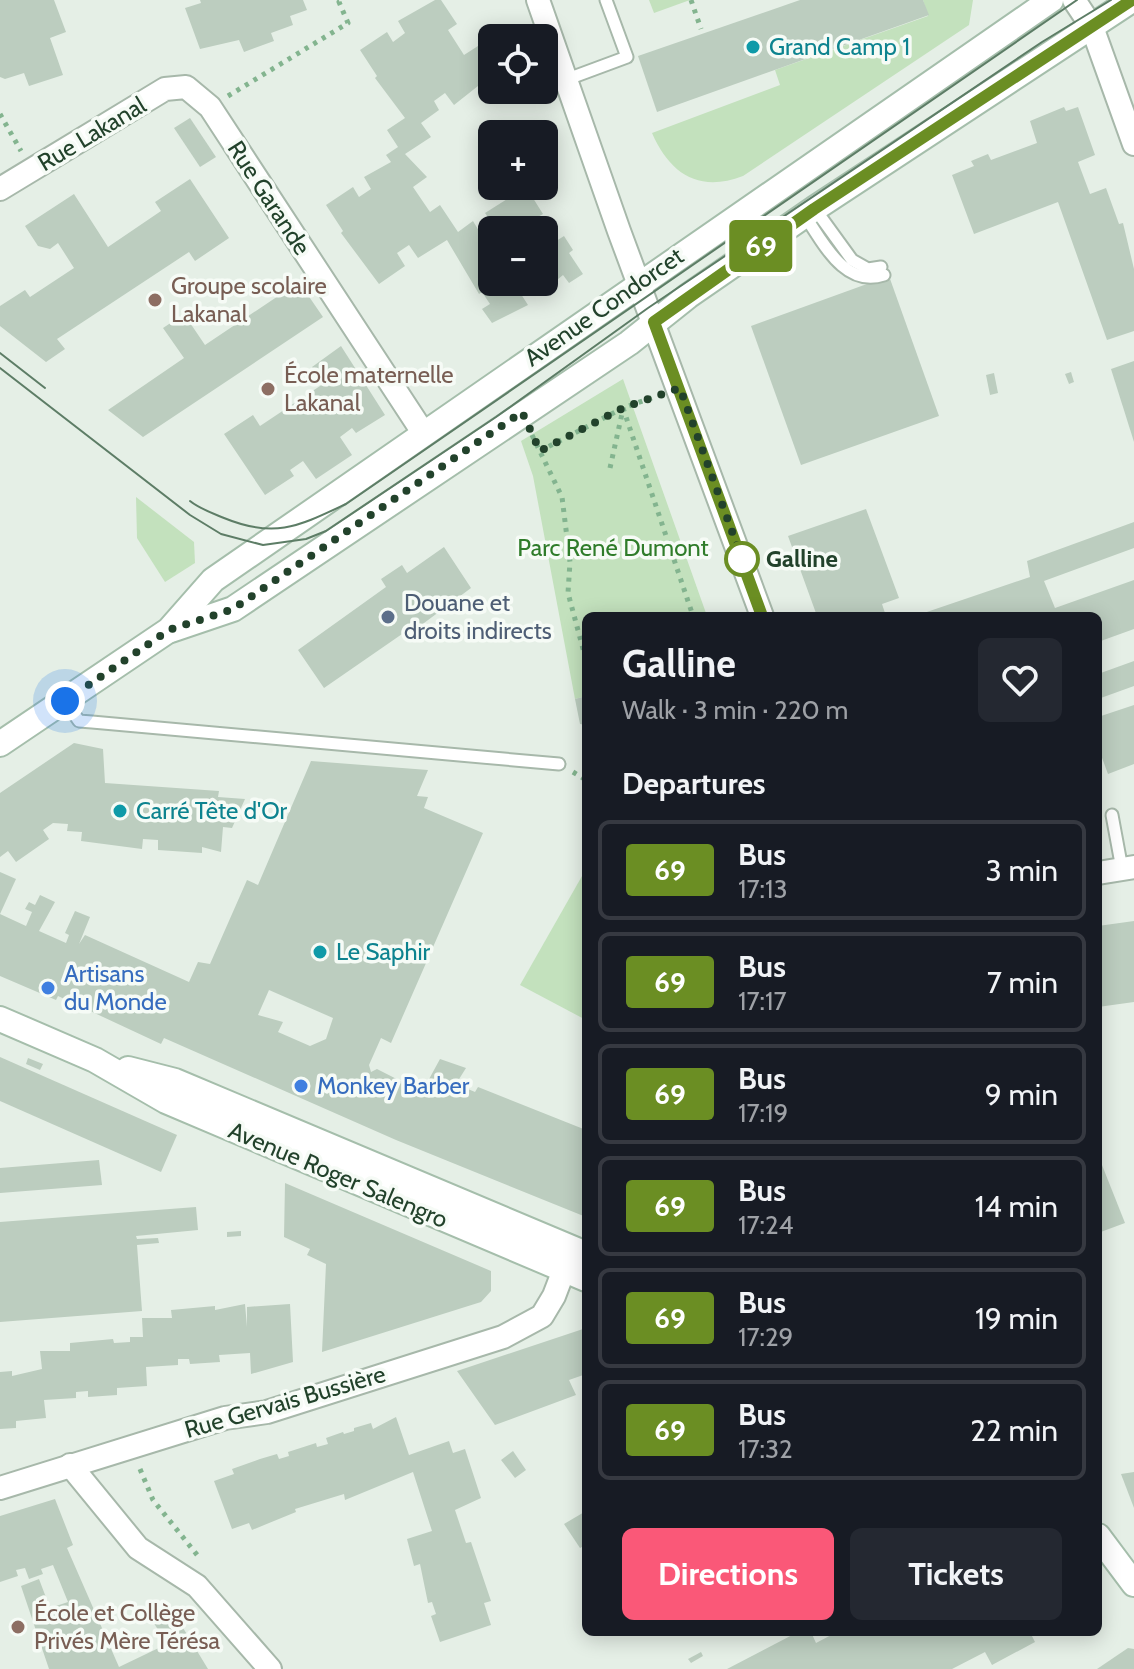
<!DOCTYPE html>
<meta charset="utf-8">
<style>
:root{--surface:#171b24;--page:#242831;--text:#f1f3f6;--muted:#9ea1a6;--line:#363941;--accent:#fa5878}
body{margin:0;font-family:Cabin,sans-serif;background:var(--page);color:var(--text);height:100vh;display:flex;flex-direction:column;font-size:30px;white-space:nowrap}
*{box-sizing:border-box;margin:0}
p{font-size:26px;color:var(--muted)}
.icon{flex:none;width:44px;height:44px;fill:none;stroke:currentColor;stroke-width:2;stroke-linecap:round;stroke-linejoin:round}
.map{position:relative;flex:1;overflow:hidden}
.side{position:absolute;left:582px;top:612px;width:520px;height:1024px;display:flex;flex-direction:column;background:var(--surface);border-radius:12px;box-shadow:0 4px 20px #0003}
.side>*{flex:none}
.badge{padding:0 16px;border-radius:6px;font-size:28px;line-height:52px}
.tools{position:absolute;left:478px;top:24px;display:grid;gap:16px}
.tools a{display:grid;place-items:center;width:80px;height:80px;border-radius:12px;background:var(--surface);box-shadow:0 4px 20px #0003;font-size:40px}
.you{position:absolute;width:40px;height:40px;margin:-20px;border:6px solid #fff;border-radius:50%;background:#1a73e8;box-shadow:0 0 0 12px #1a73e833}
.map>.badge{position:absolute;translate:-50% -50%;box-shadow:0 0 0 4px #fff}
h2{padding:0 40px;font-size:30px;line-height:72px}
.round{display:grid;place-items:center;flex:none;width:84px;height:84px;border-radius:12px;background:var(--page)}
.headline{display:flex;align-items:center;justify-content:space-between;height:136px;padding:0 40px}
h1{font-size:38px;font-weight:700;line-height:60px}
.cta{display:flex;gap:16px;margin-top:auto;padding:16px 40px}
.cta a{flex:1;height:92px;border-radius:12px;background:var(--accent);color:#fff;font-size:32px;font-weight:700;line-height:92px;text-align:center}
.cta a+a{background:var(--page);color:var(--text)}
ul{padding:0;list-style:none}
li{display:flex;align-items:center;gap:24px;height:100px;margin:0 16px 12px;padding:0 24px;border:4px solid var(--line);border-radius:12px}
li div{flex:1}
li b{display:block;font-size:30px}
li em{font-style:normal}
li .badge{min-width:88px;font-weight:700;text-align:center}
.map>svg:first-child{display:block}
.green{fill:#c3e1bd}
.building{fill:#bccdbf;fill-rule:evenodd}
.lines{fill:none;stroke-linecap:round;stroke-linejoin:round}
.lane-casing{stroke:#a7b8aa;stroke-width:15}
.street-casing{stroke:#a7b8aa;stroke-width:26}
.secondary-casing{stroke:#a5beab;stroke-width:28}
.path{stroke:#83b48f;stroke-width:5;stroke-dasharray:4 6;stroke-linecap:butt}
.lane{stroke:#fff;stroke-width:11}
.street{stroke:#fff;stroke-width:22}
.secondary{stroke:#fff;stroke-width:24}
.tram{stroke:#5d7d66;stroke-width:2}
.line-casing{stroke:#fff;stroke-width:18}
.line{stroke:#6b8e23;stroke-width:12}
.walk{stroke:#22422b;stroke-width:8;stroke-dasharray:0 14.4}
.culture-dot{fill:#0f9aa8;stroke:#f6fbf6;stroke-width:3}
.education-dot{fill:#8d6e63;stroke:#f6fbf6;stroke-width:3}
.stop-dot{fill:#fff;stroke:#6b8e23;stroke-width:4}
.service-dot{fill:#5c6f8a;stroke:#f6fbf6;stroke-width:3}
.shop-dot{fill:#3f7fe0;stroke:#f6fbf6;stroke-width:3}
.labels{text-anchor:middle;stroke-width:7;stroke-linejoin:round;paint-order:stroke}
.culture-label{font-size:24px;fill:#0d838f;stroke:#f6fbf6;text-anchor:start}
.street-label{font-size:24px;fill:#22422b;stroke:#f6fbf6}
.education-label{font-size:24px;fill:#785e54;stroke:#f6fbf6;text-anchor:start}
.park-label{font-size:24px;fill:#2f7c2a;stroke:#f6fbf6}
.stop-label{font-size:24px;font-weight:bold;fill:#22422b;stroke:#f6fbf6;text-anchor:start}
.service-label{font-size:24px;fill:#4e5e75;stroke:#f6fbf6;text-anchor:start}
.shop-label{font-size:24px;fill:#366cbe;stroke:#f6fbf6;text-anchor:start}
</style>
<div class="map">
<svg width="1134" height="1669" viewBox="0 0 1134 1669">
<rect width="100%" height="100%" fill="#e5efe6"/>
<g class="green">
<path d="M649,0H690L654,13Z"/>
<path d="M923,0H973L969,25L743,176C699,193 670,174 652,133L780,85L775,70L928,16Z"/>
<path d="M623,379L707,616H586V696L575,699L533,476L521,441Z"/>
<path d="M136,497L194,542L195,563L165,582L137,538Z"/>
<path d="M586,869V1020L520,985Z"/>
</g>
<g class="building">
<path d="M0,0H54L66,32L50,38L63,75L29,86L24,73L5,79L0,77Z"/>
<path d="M200,0H303L307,10L290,16L293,25L271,33L274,41L244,52L239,40L200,49L185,8L201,3Z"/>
<path d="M435,0H441L457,24L448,30L464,55L478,46L488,61L483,63L492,77V87L482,93L478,86L454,105L445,93L434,101L439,110L421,123L431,137L405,154L427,177L413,187L430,212L440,205L458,232L473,221L479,231L492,223L485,213L526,187L543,214L534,219L540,230H492V282H544V236L550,245L564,236L573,250L569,253L583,274L569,283L563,275L540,294L532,283L519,291L528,305L492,323L482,309L490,304L482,292L479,294L447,240L418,258L409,245L397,253L405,266L379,284L341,233L343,231L326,205L353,187L359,197L371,189L364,177L391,162L386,155L398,147L387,130L405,118L375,78L377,76L360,50L387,32L393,42L405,33L398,21Z"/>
<path d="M800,0H923L929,15L657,112L638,56Z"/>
<path d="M1064,107L1066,111L1078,107L1095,155L1078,162L1090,194L1106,188L1119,224L1123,223L1134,269V331L1107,340L1058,202L974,234L952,175L974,166L971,161L988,154L991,160L1037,143L1030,121Z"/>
<path d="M190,118L216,157L200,167L174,128Z"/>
<path d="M190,179L229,238L195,261L189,252L57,339L65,349L46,362L0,326V306L25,290L30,297L74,268L58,243L50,249L38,246L25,226L74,194L108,247L161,211L155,202Z"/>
<path d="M889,276L939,416L801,465L751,326Z"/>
<path d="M299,282L323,317L143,437L108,410L184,358L163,328L184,314L205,345Z"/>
<path d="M341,346L385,415L356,433L352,428L340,437L352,455L316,479L303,461L290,470L294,476L265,495L224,434L253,415L260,426L323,384L312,367Z"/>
<path d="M1134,361V442L1111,369Z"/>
<path d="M1071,372L1074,382L1069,384L1065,374Z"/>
<path d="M994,373L998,393L990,395L986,375Z"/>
<path d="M866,509L899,598L882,604L886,616H817L788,536Z"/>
<path d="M1134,522V548L1044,581L1055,608L1134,580V629L1098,642V616H915L1030,577L1027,561Z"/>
<path d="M444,547L471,588L420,626L418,623L324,688L298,650L386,587L381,579L402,565L407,573Z"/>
<path d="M1134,661V686L1098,699V674Z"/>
<path d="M586,696V725L580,724L575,699Z"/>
<path d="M1134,705V764L1108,774L1098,747V717Z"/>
<path d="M74,743L103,749L105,783L219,791L218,797L245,799L232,828L223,827L221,852L202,847V853L158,850V840L143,839L142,849L81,841L82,832L67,831L68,824L53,823L43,830L49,839L16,862L8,851L0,857V793Z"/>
<path d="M311,761L428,770L417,796L428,797L424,808L483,833L391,1043L381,1038L369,1065L371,1072L377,1069L422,1092L440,1059L466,1068L456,1084L475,1092L478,1087L586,1130V1217L396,1140L164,1038L161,1044L58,996L56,1000L0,976V914L26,926L32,912L25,909L29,902L35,905L40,895L55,902L39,931L66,943L69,935L65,933L75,911L90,917L79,944L85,935L189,982L198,962L210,964L247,880L258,885ZM269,990L333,1018L326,1039L310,1046L278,1032L283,1022L258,1015Z"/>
<path d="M0,872L16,879L0,914Z"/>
<path d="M1134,921V1002L1098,1007V926Z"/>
<path d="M0,1057L177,1135L161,1172L0,1101Z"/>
<path d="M28,1058L43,1064L40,1070L26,1064Z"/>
<path d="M1098,1155L1125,1223L1098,1233Z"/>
<path d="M99,1160L102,1185L0,1193V1168Z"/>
<path d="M285,1183L491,1271V1291L481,1302L322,1352L326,1264L307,1255L310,1249L284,1237Z"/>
<path d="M196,1207L198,1230L136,1236L137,1239L158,1238L159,1243L137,1245L142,1311L0,1322V1222Z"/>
<path d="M241,1231V1236L227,1237V1232Z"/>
<path d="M245,1304L247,1327V1307L290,1304L293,1362L251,1374L250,1353L219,1355L220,1362L190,1364L189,1359H178V1365L146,1367L147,1386L117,1388V1395L88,1397V1391L76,1392V1398L44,1400L46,1418L16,1421V1428L0,1429V1372L12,1371V1376L42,1369L40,1351H70V1343L113,1339L114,1343L130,1342V1337H143L142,1318H172L171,1310L215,1306V1310Z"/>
<path d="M586,1328V1374L569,1380L576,1395L495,1425L457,1371Z"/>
<path d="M396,1417L409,1455L449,1441L453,1453L465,1449L481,1498L455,1510L466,1543L471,1542L491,1601L484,1603L491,1625L440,1642L431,1616L436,1614L432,1602L428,1603L420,1564L414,1566L407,1539L432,1531L413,1472L345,1500L344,1494L295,1509L296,1512L252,1530L249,1523L232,1529L214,1481L234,1474L232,1469L260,1459L277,1454L279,1459L289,1456L288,1452L316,1443L317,1447L328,1444L326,1438L343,1432L344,1434L354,1431V1428L371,1423L373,1429Z"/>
<path d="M513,1451L526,1470L515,1478L501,1460Z"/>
<path d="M1134,1472V1508L1121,1474Z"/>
<path d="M55,1499L73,1545L67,1548L119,1667L167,1644L145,1609L158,1602L170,1622L177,1618L208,1669H49L21,1586L39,1579L50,1608L68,1602L53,1565L41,1569L43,1574L29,1579L25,1568L16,1570L18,1576L0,1582V1516Z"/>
<path d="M586,1511V1545L580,1548L564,1524Z"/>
<path d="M798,1632H811L816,1643L837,1632H1030L1035,1642L992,1665L985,1652L952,1669H727Z"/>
<path d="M1128,1648L1134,1649V1669H1097Z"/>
<path d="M701,1652L703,1656L691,1663L688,1659Z"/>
</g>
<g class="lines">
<g class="lane-casing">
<g id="lane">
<path d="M565,80L627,57L606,0"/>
<path d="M815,209L852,260L868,269L881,267"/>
<path d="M805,216C824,244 845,288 884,275"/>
<path d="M65,701L79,721L92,722L559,764"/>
<path d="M1112,815L1122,869"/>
</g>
</g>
<g class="street-casing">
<g id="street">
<path d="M538,0L619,231L762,616"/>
<path d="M1074,0L1092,27L1134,144"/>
<path d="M0,189L165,89L186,87L210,107L424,434"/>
<path d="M1098,873L1134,867"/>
<path d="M70,1465L138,1548L197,1586L270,1669"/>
<path d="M0,1488L225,1418L267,1412L503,1337L542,1316L554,1296L570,1254"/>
</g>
</g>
<g class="secondary-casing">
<g id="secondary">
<path d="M171,630L233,609L629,343L688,296L814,209L1132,0"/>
<path d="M0,744L169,630L213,580L1051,0"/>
<path d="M0,1019L95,1060L166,1101L586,1279"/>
<path d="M128,1069L175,1081L586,1254"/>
<path d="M1098,1536L1134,1584"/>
</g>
</g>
<g class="path">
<path d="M691,0L701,29"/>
<path d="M228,96L348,23L339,2L343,0"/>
<path d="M0,114L21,151"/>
<path d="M623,408L693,616"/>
<path d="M532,435L562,497L570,562L568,593L586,660"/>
<path d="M540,451L623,408L654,397"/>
<path d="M610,468L623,409"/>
<path d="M573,772L586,780"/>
<path d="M140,1469L153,1500L198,1556"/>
</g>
<use href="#lane" class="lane"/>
<use href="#street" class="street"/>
<use href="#secondary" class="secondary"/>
<g class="tram">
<path d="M0,353L45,388"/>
<path d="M0,368L190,515L221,534L263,545L306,539L326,531L496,417L648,308L1042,42L1111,0"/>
<path d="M190,501C200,509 212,513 224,518C275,539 299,526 346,504L1077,0"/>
</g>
</g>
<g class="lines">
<g class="line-casing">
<path id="line" d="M762,616L654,322L814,209L1132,0"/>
</g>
<use href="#line" class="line"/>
<path class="walk" d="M65,701L169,630L233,609L522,412L540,451L623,408L680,388L742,559"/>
</g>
<g class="culture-dot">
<circle cx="753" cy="47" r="8"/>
<circle cx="120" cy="811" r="8"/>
<circle cx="320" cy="952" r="8"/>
</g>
<g class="education-dot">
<circle cx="155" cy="300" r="8"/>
<circle cx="268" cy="389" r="8"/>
<circle cx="18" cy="1627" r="8"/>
</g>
<circle class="stop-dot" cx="742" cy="559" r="16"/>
<circle class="service-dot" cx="388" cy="617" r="8"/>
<g class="shop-dot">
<circle cx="48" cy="988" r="8"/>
<circle cx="301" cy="1086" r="8"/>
</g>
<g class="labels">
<g class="culture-label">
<text x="769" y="55">Grand Camp 1</text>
<text x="136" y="819">Carré Tête d'Or</text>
<text x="336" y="960">Le Saphir</text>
</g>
<g class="street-label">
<text transform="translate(92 134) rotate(-31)" y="8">Rue Lakanal</text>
<text transform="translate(269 198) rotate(57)" y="8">Rue Garande</text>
<text transform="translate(604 307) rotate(-35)" y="8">Avenue Condorcet</text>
<text transform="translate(338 1175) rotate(23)" y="8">Avenue Roger Salengro</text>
<text transform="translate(285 1402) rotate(-16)" y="8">Rue Gervais Bussière</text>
</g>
<g class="education-label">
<text x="171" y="294">Groupe scolaire<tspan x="171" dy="28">Lakanal</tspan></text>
<text x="284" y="383">École maternelle<tspan x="284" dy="28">Lakanal</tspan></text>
<text x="34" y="1621">École et Collège<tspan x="34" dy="28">Privés Mère Térésa</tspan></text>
</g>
<g class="park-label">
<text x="613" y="556">Parc René Dumont</text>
</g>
<g class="stop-label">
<text x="766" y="567">Galline</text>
</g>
<g class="service-label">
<text x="404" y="611">Douane et<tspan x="404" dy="28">droits indirects</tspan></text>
</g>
<g class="shop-label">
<text x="64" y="982">Artisans<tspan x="64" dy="28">du Monde</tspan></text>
<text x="317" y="1094">Monkey Barber</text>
</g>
</g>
</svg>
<div class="tools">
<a><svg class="icon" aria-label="locate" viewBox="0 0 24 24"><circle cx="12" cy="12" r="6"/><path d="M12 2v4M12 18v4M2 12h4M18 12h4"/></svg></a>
<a>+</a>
<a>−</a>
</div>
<div class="you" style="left:65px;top:701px"></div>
<b class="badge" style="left:761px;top:246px;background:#6b8e23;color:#fff">69</b>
<section class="side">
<div class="headline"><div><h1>Galline</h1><p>Walk · 3 min · 220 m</p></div><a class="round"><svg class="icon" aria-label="heart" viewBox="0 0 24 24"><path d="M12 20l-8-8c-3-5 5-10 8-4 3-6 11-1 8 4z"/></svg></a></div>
<h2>Departures</h2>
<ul>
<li><span class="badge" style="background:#6b8e23;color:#fff">69</span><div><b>Bus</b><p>17:13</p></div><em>3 min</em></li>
<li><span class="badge" style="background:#6b8e23;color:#fff">69</span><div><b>Bus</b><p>17:17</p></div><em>7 min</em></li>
<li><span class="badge" style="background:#6b8e23;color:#fff">69</span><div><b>Bus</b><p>17:19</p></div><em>9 min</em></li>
<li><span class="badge" style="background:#6b8e23;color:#fff">69</span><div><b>Bus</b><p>17:24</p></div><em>14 min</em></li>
<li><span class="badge" style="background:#6b8e23;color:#fff">69</span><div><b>Bus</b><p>17:29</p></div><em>19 min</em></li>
<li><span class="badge" style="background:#6b8e23;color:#fff">69</span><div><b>Bus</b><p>17:32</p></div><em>22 min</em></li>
</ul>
<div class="cta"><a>Directions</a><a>Tickets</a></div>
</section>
</div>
